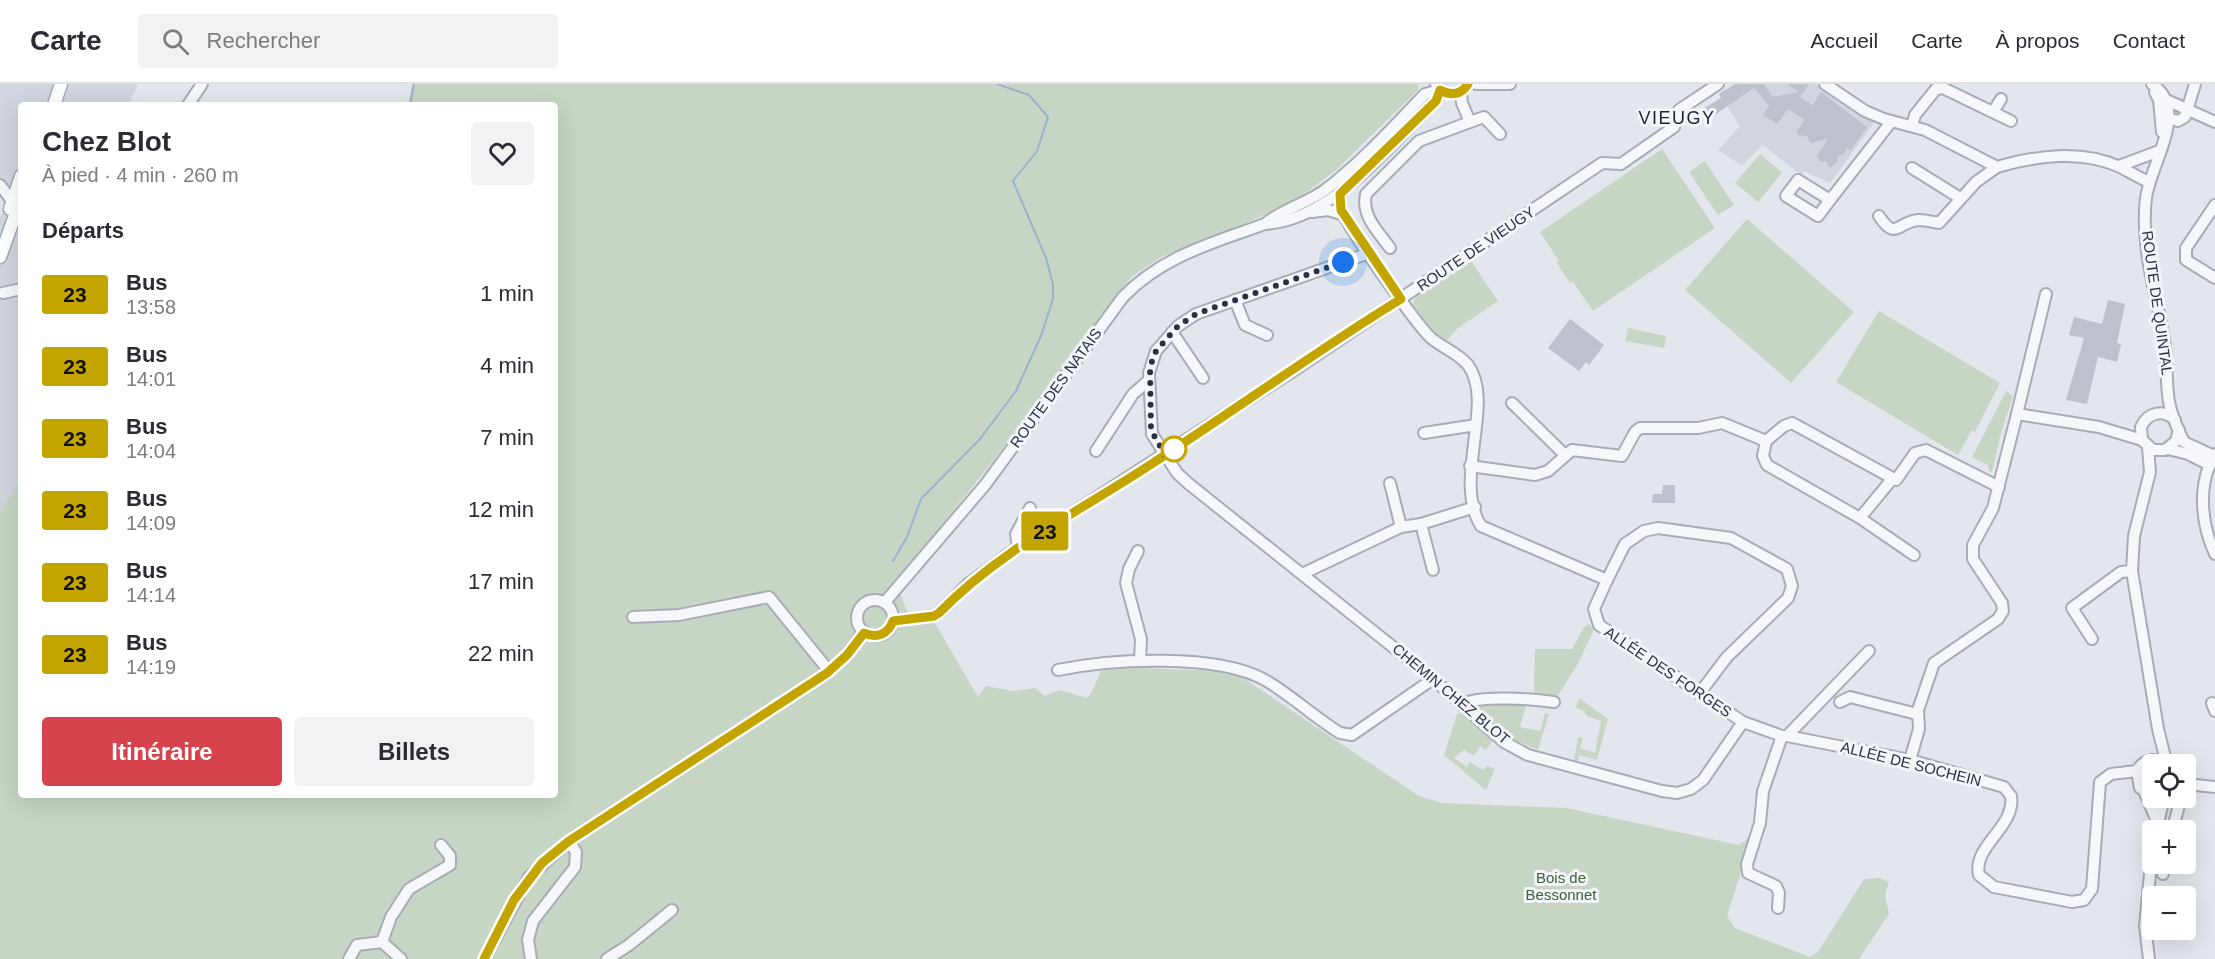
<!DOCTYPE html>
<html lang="fr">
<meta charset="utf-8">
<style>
:root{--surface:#fff;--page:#f2f2f3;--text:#2b2b33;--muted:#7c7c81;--line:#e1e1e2;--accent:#d6434c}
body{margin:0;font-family:Arial,sans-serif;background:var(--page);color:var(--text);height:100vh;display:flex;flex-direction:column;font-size:22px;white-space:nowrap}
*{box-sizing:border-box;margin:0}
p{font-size:20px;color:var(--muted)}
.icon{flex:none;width:33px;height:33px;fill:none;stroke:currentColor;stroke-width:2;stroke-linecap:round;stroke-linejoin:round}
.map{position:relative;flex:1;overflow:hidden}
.drawer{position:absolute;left:18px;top:18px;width:540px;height:696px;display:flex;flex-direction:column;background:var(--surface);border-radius:6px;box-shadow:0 6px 24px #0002}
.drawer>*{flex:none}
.badge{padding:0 12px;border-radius:4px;font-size:21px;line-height:39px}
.controls{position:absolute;left:2142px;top:670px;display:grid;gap:12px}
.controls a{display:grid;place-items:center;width:54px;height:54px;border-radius:6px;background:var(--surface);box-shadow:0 6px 24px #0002;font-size:30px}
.you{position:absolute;width:30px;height:30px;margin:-15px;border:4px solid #fff;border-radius:50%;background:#1a73e8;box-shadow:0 0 0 9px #1a73e833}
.map>.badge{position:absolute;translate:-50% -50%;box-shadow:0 0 0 3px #fff}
h2{padding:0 24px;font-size:22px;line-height:54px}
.round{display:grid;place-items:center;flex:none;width:63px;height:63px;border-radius:6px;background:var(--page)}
.headline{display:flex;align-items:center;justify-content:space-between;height:102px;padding:0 24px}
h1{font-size:28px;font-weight:800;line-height:45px}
.button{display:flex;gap:12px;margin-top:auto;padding:12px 24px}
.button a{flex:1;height:69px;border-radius:6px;background:var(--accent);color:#fff;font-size:24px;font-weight:800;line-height:69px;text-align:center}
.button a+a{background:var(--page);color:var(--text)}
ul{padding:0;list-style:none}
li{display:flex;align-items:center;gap:18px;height:72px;padding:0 24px}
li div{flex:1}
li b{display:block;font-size:22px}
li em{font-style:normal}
li .badge{min-width:66px;font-weight:700;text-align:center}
header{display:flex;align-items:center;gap:36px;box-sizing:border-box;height:84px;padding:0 30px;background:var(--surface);border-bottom:2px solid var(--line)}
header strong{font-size:28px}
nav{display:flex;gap:33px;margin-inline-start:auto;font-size:21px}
.search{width:420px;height:54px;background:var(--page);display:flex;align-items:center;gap:15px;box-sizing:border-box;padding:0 21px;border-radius:6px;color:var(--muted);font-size:22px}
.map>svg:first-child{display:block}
.built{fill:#d1d5de}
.green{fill:#c7d6c4}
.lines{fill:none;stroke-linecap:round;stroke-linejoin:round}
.stream{stroke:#9db0cd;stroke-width:2}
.building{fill:#bdc1cc}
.minor-casing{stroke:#a8acb7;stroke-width:14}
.major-casing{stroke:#a2a9b8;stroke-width:15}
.minor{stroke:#f6f7fa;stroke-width:10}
.major{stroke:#fff;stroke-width:12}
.line-casing{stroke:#fff;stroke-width:14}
.line{stroke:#c4a500;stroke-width:9}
.walk{stroke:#2a3145;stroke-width:6;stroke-dasharray:0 10.8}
.stop-dot{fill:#fff;stroke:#c4a500;stroke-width:3}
.labels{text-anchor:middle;stroke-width:6;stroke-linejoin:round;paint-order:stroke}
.street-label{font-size:15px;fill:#2a3145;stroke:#f3f5f9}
.park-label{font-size:15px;fill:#3a6236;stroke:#f3f5f9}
.quarter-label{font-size:18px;letter-spacing:1.5px;fill:#1c2236;stroke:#f3f5f9}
</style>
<header>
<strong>Carte</strong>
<div class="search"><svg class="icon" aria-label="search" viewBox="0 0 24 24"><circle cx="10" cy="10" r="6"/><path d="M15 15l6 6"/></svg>Rechercher</div>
<nav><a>Accueil</a><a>Carte</a><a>À propos</a><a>Contact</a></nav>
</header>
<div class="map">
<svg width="2215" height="875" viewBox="0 0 2215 875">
<rect width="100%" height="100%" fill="#e3e6ec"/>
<g class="built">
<path d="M0,0H138L129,21H21V394L0,427V134L6,118L0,111Z"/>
<path d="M1735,0H1815L1874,39L1830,99L1804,87L1801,91L1763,61L1742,82L1718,66L1740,42L1719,10Z"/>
</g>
<g class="green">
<path d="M412,0H1418V6L1336,86L1299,114L1243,141L1163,172L1132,192L1056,297L897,498L906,526L935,539L978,613L986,602L1014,607L1035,604L1045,612L1059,606L1087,614C1096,604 1096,593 1104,583L1227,587L1240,592L1419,712L1442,719L1566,724L1739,761L1753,750L1727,832L1735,844L1810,873L1818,868L1864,795L1880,794L1889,798L1885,811L1889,830L1859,875H0V427L21,394V711H555V21H408Z"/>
<path d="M1662,65L1715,144L1593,227L1573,198L1570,199L1557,179L1559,177L1540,148Z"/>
<path d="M1760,70L1782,89L1758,118L1735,99Z"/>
<path d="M1705,77L1734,121L1718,131L1689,88Z"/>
<path d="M1747,135L1854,228L1791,299L1685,206Z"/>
<path d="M1471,177L1498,217L1458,244L1447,256L1431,246L1413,220L1415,214Z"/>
<path d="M1879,227L2000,299L1975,348L1972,346L1958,371L1836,298Z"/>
<path d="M1628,244L1666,252L1664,264L1625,257Z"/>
<path d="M2006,307L2013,312L2001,349L1992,388L1989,387L1988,381L1972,373Z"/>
<path d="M1589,540L1594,546L1576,583L1555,616L1534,611L1535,565H1572L1584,543Z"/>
<path d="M1579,614L1608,635L1597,676L1579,671L1578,677L1574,676L1578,653L1583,654L1580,664L1595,669L1601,637L1587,632L1584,627L1576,624Z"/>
<path d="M1527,618L1520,643L1540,647L1545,629L1549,630L1538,666L1510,654L1473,621Z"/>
<path d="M1465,629L1493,656L1486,666L1480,662L1474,672L1464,666L1454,674L1467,683L1470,678L1483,686L1487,682L1495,685L1486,706L1444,671L1457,630Z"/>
</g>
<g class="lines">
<g class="stream">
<path d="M410,21L414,0"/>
<path d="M893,477L907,453L921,415L980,355L1016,307L1041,252L1053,215V200L1046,174L1013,97L1037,67L1048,33L1029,11L997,0"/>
</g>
</g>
<g class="building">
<path d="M1735,0H1763L1773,13L1799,8L1787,0H1809L1800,13L1813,21L1821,8L1867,43L1851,66L1847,64L1843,71L1837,72L1838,77L1830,84L1826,77L1821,78L1817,72L1828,55L1811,59L1807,52L1798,51L1797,47L1805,36L1788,25L1777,40L1763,31L1769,22L1754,4L1709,35L1703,25L1721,14L1719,10Z"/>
<path d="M2108,216L2125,220L2117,259L2121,260L2117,278L2098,273L2087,320L2066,316L2084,254L2069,251L2074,233L2102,240Z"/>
<path d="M1570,235L1604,261L1589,281L1586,278L1579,287L1548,264Z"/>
<path d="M1663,401H1675V419H1652L1653,410H1662Z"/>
</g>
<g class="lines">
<g class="minor-casing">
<g id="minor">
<path d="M1436,0C1445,12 1459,13 1468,0"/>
<path d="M1476,0H1510"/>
<path d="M1825,0L1865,27L1884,35L1925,46L1997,83C2036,72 2081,65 2120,83C2130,88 2139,94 2149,98"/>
<path d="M2152,0C2190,26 2151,78 2146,114C2140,161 2156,209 2164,255C2167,274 2166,292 2168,310C2169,326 2177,344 2184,358L2214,372"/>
<path d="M2155,8L2159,16L2162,48"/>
<path d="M2164,15L2215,38"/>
<path d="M188,21L202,0"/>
<path d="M1993,28L2001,15"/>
<path d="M2164,33L2178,37L2185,33L2195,0"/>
<path d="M1470,38L1484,33L1500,50"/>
<path d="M1912,42L1915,31L1936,5L1943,4L2011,37"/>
<path d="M2119,82L2159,67"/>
<path d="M1353,84C1347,96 1338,108 1340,122C1342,137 1418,242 1431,254C1443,264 1458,269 1468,281C1496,319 1452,396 1481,442L1607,496L1594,525L1599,541L1743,638"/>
<path d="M1912,84L1960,114"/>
<path d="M1798,96L1830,116L1818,132L1786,112Z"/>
<path d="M0,101L12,117"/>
<path d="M1830,116L1891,38"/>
<path d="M2215,121L2186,164V176L2215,194"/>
<path d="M1312,128L1328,126L1344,131"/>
<path d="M1879,132C1896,158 1898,137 1919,136C1925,136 1933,138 1939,139L1976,98L1997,83"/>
<path d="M1265,140C1282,125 1306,120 1325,106C1362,78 1393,43 1425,10L1440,6"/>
<path d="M1390,164C1378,147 1361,132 1366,110L1419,57L1470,38L1462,19L1461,8"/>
<path d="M1369,169L1196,230L1178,242L1156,267L1149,289L1152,350L1177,389L1189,400L1433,595L1504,658L1528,671L1662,707L1677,709L1691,705L1703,696L1743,638L1782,652H1787L1869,567"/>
<path d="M3,209L21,205"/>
<path d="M1235,216L1245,241L1267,251"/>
<path d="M1172,248L1203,294"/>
<path d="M1512,319L1565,371"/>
<path d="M2017,330L2046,210"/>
<path d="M2175,336C2163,325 2148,328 2141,343L2142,356L2153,366H2165L2176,357L2179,346"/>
<path d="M1424,349L1476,341"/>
<path d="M1766,357L1763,372L1767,381L1860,434L1914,471"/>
<path d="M2148,363L2150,388L2134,452L2132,487L2158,645L2167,681"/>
<path d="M2168,365L2188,370L2210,381"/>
<path d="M1096,367L1133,310L1149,296"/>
<path d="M2215,370C2197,400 2201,440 2215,470"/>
<path d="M1470,382L1535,391L1548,387L1572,366L1622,372L1635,348L1640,344H1698L1722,339L1766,357L1784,342L1792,339L1896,396L1915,369L1926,366L1999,403"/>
<path d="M1390,399L1401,443"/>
<path d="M1860,434L1893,394"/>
<path d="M1421,440L1433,486"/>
<path d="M1018,464L1016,450L1030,424"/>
<path d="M1138,467L1129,485L1126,499L1141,555L1140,576"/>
<path d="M1304,489L1401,443L1421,440L1475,423"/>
<path d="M1607,496L1625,460L1644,447L1658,444L1731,454L1787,485L1792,502L1788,514L1727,573L1699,610"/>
<circle cx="875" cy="534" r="18"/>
<path d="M885,518L985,401L1123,213C1163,172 1212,159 1265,140C1333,136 1389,60 1436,17L1440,6"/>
<path d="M633,533L679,531L769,513L829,587"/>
<path d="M893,537L934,532L939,529L968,500L1007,471L1293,287L1602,79L1621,80L1674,43L1679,26L1718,0"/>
<path d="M2092,555L2072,524L2121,488L2132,487"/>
<path d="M1058,586C1111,575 1217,569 1265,596C1291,611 1314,633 1340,649L1352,651L1433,595"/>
<path d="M1840,618L1850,613L1917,630"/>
<path d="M2212,619L2215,627"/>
<path d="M1463,620C1480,611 1533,615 1554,618"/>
<path d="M1787,652L1910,676L2004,703L2011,712C2016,743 1972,762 1979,791L1994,803L2072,818L2084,816L2092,805L2100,698L2111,690L2137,687"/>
<path d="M1910,676L1919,645L1918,626L1934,579L1998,535L2003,527L2002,519L1973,475V461L1993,424L2017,330L2099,343L2142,356"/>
<path d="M2186,700L2215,703"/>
<path d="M2144,707L2157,737"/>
<path d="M2152,710L2140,704L2137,687C2143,676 2155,672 2165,681"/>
<path d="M2156,747L2164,714"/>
<path d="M2172,747L2181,714"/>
<path d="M2163,790L2164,780"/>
<path d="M1778,824L1779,809L1776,802L1748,789L1747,780L1760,739L1763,707L1782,652"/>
<path d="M382,858L391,833L409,805L450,781V772L441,761"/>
<path d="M349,875L357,861L382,858L401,875"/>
<path d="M484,875L529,793L569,757L827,589L847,571L864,548"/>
<path d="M531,875L528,856L533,837L575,783L576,768L569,757"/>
<path d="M607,875L629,861L672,826"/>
<path d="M2149,875L2145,842L2152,769"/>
</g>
</g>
<g class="major-casing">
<g id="major">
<path d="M54,21L61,0"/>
<path d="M10,125L21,92"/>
<path d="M0,173L21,115"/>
</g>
</g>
<use href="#minor" class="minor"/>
<use href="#major" class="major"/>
</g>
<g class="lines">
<g class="line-casing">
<path id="line" d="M484,875L514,816L542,779L569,757L827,589L847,571L864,549C877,555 888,550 893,537L934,532L939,529C999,467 1078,428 1150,381C1234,327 1316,267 1401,215L1341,126L1340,110L1436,17L1440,6C1451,12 1461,11 1468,0"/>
</g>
<use href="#line" class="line"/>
<path class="walk" d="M1174,365L1165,371L1151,346L1150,283L1156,267L1178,242L1196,230L1343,178"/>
</g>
<circle class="stop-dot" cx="1174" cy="365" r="12"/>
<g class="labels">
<g class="street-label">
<text transform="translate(1476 165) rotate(-34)" y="5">ROUTE DE VIEUGY</text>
<text transform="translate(2157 219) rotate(82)" y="5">ROUTE DE QUINTAL</text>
<text transform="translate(1056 304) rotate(-54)" y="5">ROUTE DES NATAIS</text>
<text transform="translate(1668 588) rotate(34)" y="5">ALLÉE DES FORGES</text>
<text transform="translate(1451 610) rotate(40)" y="5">CHEMIN CHEZ BLOT</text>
<text transform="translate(1911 680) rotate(14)" y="5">ALLÉE DE SOCHEIN</text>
</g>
<g class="park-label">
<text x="1561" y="799">Bois de<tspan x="1561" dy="17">Bessonnet</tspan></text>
</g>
<g class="quarter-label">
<text x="1677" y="40">VIEUGY</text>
</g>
</g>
</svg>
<div class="controls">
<a><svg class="icon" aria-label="locate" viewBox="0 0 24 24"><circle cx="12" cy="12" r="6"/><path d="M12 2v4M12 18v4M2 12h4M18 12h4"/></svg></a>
<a>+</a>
<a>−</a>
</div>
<div class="you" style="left:1343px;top:178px"></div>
<b class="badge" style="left:1045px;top:447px;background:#c4a500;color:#111">23</b>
<section class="drawer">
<div class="headline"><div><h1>Chez Blot</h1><p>À pied · 4 min · 260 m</p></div><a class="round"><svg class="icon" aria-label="heart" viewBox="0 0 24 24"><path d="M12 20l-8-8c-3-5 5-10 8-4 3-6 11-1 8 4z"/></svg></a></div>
<h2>Départs</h2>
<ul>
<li><span class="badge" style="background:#c4a500;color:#111">23</span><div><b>Bus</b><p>13:58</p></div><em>1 min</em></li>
<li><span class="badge" style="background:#c4a500;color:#111">23</span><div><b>Bus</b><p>14:01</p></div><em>4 min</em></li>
<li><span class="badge" style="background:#c4a500;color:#111">23</span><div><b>Bus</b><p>14:04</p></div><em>7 min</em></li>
<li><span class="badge" style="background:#c4a500;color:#111">23</span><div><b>Bus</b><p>14:09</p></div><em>12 min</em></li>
<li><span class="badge" style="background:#c4a500;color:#111">23</span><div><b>Bus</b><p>14:14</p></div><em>17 min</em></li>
<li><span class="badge" style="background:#c4a500;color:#111">23</span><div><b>Bus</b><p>14:19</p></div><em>22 min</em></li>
</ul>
<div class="button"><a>Itinéraire</a><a>Billets</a></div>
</section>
</div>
